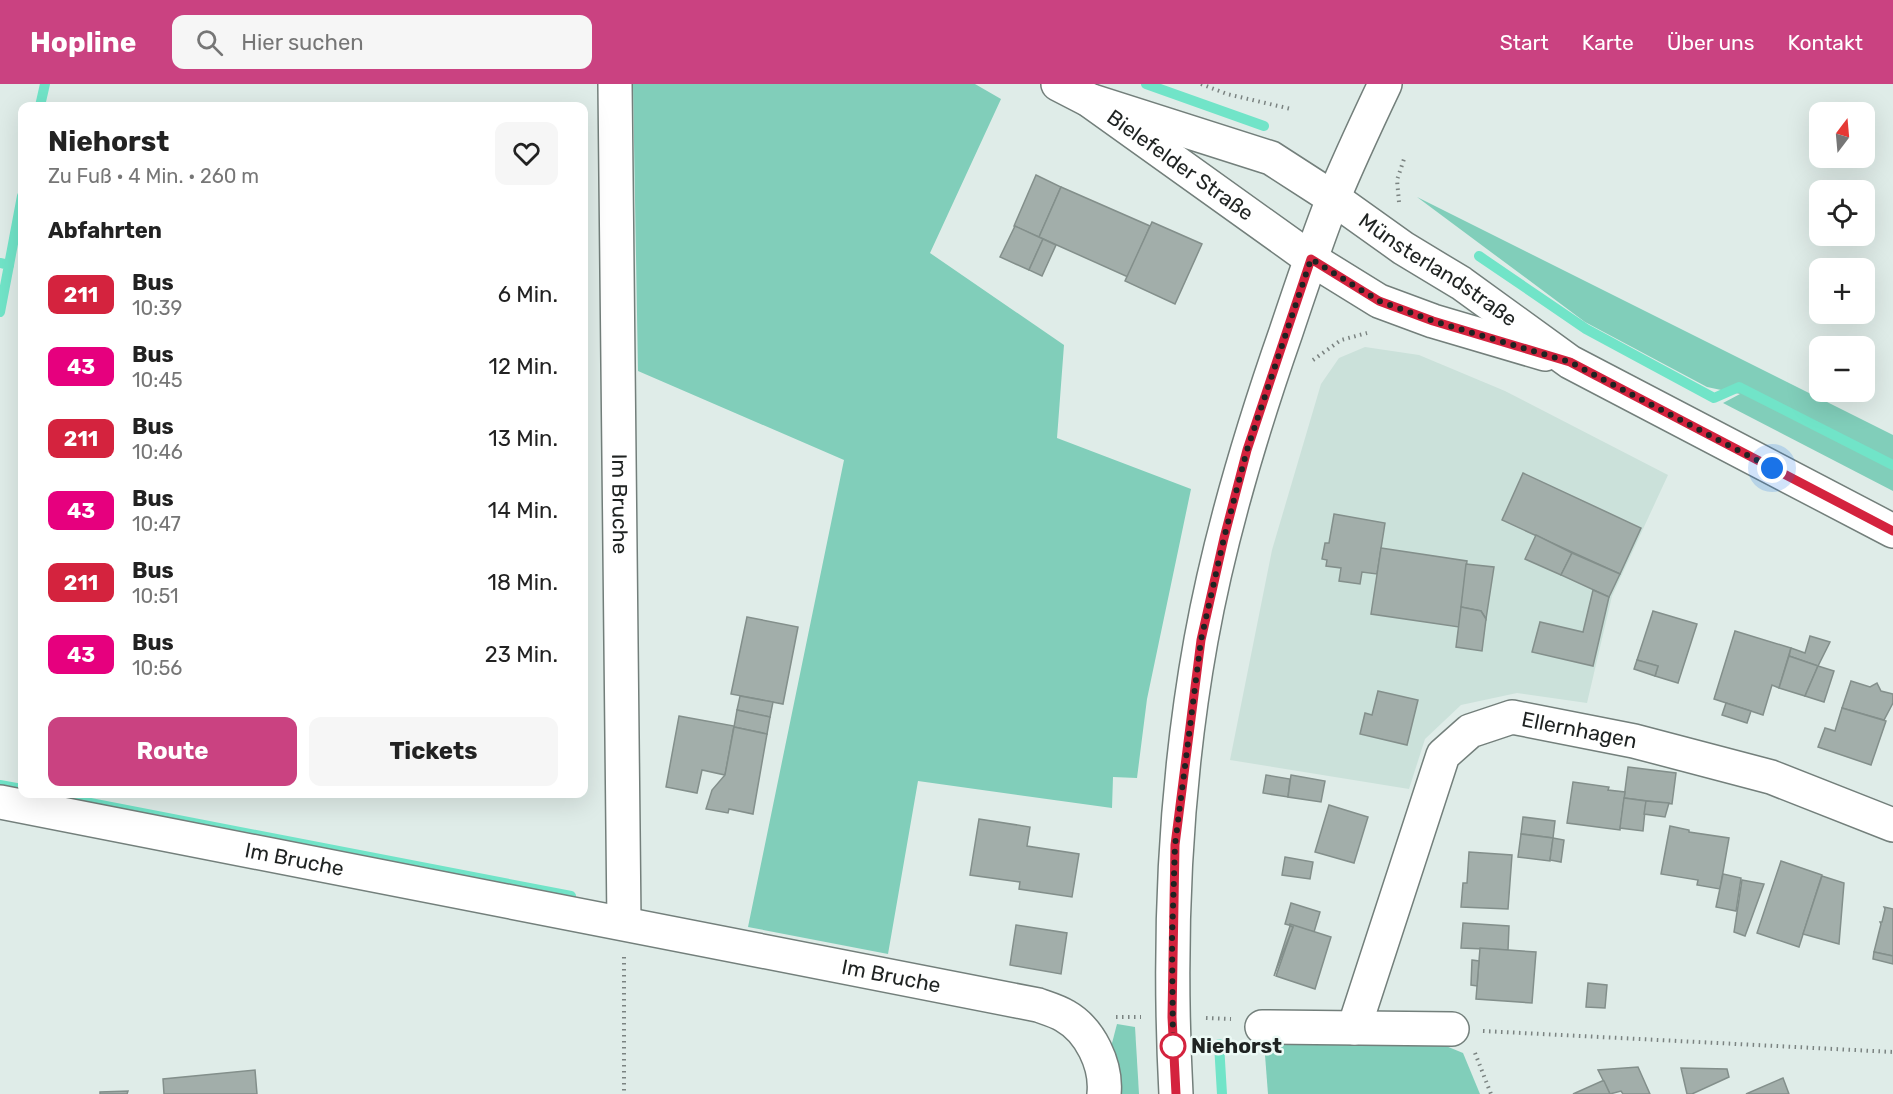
<!DOCTYPE html>
<html lang="de">
<meta charset="utf-8">
<style>
:root{--surface:#fff;--page:#f6f6f6;--text:#222;--muted:#767676;--accent:#ca4281}
body{margin:0;font-family:Rubik,sans-serif;background:var(--page);color:var(--text);height:100vh;display:flex;flex-direction:column;font-size:22px;white-space:nowrap}
*{box-sizing:border-box;margin:0}
p{font-size:20px;color:var(--muted)}
.icon{flex:none;width:33px;height:33px;fill:none;stroke:currentColor;stroke-width:2;stroke-linecap:round;stroke-linejoin:round}
.map{position:relative;flex:1;overflow:hidden}
.side{position:absolute;left:18px;top:18px;width:570px;height:696px;display:flex;flex-direction:column;background:var(--surface);border-radius:12px;box-shadow:0 6px 24px #0002}
.side>*{flex:none}
.badge{padding:0 12px;border-radius:9px;font-size:21px;line-height:39px}
.needle{width:39px;rotate:16deg}
.fabs{position:absolute;left:1809px;top:18px;display:grid;gap:12px}
.fabs a{display:grid;place-items:center;width:66px;height:66px;border-radius:12px;background:var(--surface);box-shadow:0 6px 24px #0002;font-size:30px}
.you{position:absolute;width:30px;height:30px;margin:-15px;border:4px solid #fff;border-radius:50%;background:#1a73e8;box-shadow:0 0 0 9px #1a73e833}
.map>.badge{position:absolute;translate:-50% -50%;box-shadow:0 0 0 3px #fff}
h2{padding:0 30px;font-size:22px;line-height:54px}
.round{display:grid;place-items:center;flex:none;width:63px;height:63px;border-radius:12px;background:var(--page)}
.headline{display:flex;align-items:center;justify-content:space-between;height:102px;padding:0 30px}
h1{font-size:28px;font-weight:700;line-height:45px}
.button{display:flex;gap:12px;margin-top:auto;padding:12px 30px}
.button a{flex:1;height:69px;border-radius:12px;background:var(--accent);color:#fff;font-size:24px;font-weight:700;line-height:69px;text-align:center}
.button a+a{background:var(--page);color:var(--text)}
ul{padding:0;list-style:none}
li{display:flex;align-items:center;gap:18px;height:72px;padding:0 30px}
li div{flex:1}
li b{display:block;font-size:22px}
li em{font-style:normal}
li .badge{min-width:66px;font-weight:700;text-align:center}
header{display:flex;align-items:center;gap:36px;box-sizing:border-box;height:84px;padding:0 30px;background:var(--accent);color:#fff}
header strong{font-size:28px}
nav{display:flex;gap:33px;margin-inline-start:auto;font-size:21px}
.search{width:420px;height:54px;background:var(--page);display:flex;align-items:center;gap:15px;box-sizing:border-box;padding:0 21px;border-radius:12px;color:var(--muted);font-size:22px}
.map>svg:first-child{display:block}
.built{fill:#cbe1da}
.green{fill:#81ceba}
.lines{fill:none;stroke-linecap:round;stroke-linejoin:round}
.stream{stroke:#71e4c8;stroke-width:10}
.building{fill:#a2aeaa;stroke:#838f8b;stroke-width:1.5}
.minor-casing{stroke:#737f7b;stroke-width:36}
.secondary-casing{stroke:#737f7b;stroke-width:36}
.path{stroke:#7b8381;stroke-width:4;stroke-dasharray:1.5 4.5;stroke-linecap:butt}
.minor{stroke:#fff;stroke-width:33}
.secondary{stroke:#fff;stroke-width:33}
.line-casing{stroke:#fff;stroke-width:14}
.line{stroke:#d4233e;stroke-width:9}
.walk{stroke:#1f2322;stroke-width:6;stroke-dasharray:0 10.8}
.stop-dot{fill:#fff;stroke:#d4233e;stroke-width:3}
.labels{text-anchor:middle;stroke-width:5;stroke-linejoin:round;paint-order:stroke}
.street-label{font-size:21px;fill:#1f2322;stroke:#ecf9f5}
.stop-label{font-size:21px;font-weight:bold;fill:#1f2322;stroke:#ecf9f5;text-anchor:start}
</style>
<header>
<strong>Hopline</strong>
<div class="search"><svg class="icon" aria-label="search" viewBox="0 0 24 24"><circle cx="10" cy="10" r="6"/><path d="M15 15l6 6"/></svg>Hier suchen</div>
<nav><a>Start</a><a>Karte</a><a>Über uns</a><a>Kontakt</a></nav>
</header>
<div class="map">
<svg width="1893" height="1010" viewBox="0 0 1893 1010">
<rect width="100%" height="100%" fill="#dfece8"/>
<path class="built" d="M1365,263L1419,271L1505,307L1668,391L1612,512L1587,619L1517,609L1461,621L1425,655L1409,705L1230,676L1272,466L1321,300L1339,274Z"/>
<g class="green">
<path d="M633,0H975L1001,15L930,169L1064,261L1057,354L1191,405L1147,615L1137,694L1113,693L1112,724L918,697L888,870L748,843L844,376L638,287Z"/>
<path d="M1417,113L1893,351V407L1723,319L1740,310L1707,303L1585,238Z"/>
<path d="M1117,940L1135,943L1139,1010H1119L1111,963Z"/>
<path d="M1264,958L1441,960L1463,969L1480,1010H1268Z"/>
</g>
<g class="lines">
<g class="stream">
<path d="M1146,0L1264,42"/>
<path d="M40,22L45,0"/>
<path d="M1479,172L1586,245L1714,314L1739,303L1893,381"/>
<path d="M0,179L9,181L0,228"/>
<path d="M9,181L22,112"/>
<path d="M0,701L22,705"/>
<path d="M44,710L571,812"/>
<path d="M1219,960L1222,1010"/>
</g>
</g>
<g class="building">
<path d="M1036,91L1061,103L1039,153L1014,142Z"/>
<path d="M1061,103L1150,142L1128,193L1039,153Z"/>
<path d="M1152,138L1202,160L1175,220L1125,197Z"/>
<path d="M1015,142L1043,155L1029,186L1000,173Z"/>
<path d="M1043,155L1056,161L1042,192L1029,186Z"/>
<path d="M1523,389L1641,444L1620,490L1502,436Z"/>
<path d="M1334,430L1385,439L1377,490L1362,488L1360,500L1339,497L1341,484L1326,482L1327,476L1322,475L1325,459H1329Z"/>
<path d="M1536,451L1572,469L1561,491L1525,475Z"/>
<path d="M1381,464L1467,477L1459,543L1371,530Z"/>
<path d="M1572,469L1620,490L1609,513L1561,491Z"/>
<path d="M1466,480L1494,483L1486,535L1481,527L1461,523Z"/>
<path d="M1593,506L1609,513L1593,582L1532,568L1540,538L1583,548Z"/>
<path d="M1461,523L1481,527L1486,535L1482,567L1456,563Z"/>
<path d="M1653,527L1697,540L1678,599L1655,592L1658,582L1637,576Z"/>
<path d="M747,533L798,543L783,620L731,610Z"/>
<path d="M1735,547L1791,564L1779,604L1772,601L1763,631L1714,615Z"/>
<path d="M1810,552L1830,558L1818,582L1789,572L1791,564L1805,569Z"/>
<path d="M1789,572L1818,582L1805,612L1779,604Z"/>
<path d="M1637,576L1658,582L1655,592L1634,585Z"/>
<path d="M1818,582L1834,587L1824,618L1805,612Z"/>
<path d="M1851,597L1870,603L1877,599L1881,607L1893,610V619L1884,636L1842,624Z"/>
<path d="M1378,607L1418,616L1407,661L1360,650L1365,629L1372,631Z"/>
<path d="M740,612L773,618L770,633L737,626Z"/>
<path d="M1726,619L1751,627L1747,639L1722,631Z"/>
<path d="M1842,624L1886,637L1871,681L1818,663L1825,644L1835,647Z"/>
<path d="M737,626L770,633L767,650L734,643Z"/>
<path d="M679,632L734,642L725,691L702,686L697,709L666,703Z"/>
<path d="M734,643L767,650L753,730L729,725L728,729L706,725L712,706L725,691Z"/>
<path d="M1628,683L1676,689L1672,720L1624,714Z"/>
<path d="M1266,691L1290,695L1288,713L1263,709Z"/>
<path d="M1291,691L1325,697L1321,718L1288,713Z"/>
<path d="M1573,698L1609,703L1608,706L1625,708L1620,746L1567,739Z"/>
<path d="M1624,714L1646,717L1643,747L1620,744Z"/>
<path d="M1646,717L1669,719L1665,733L1644,730Z"/>
<path d="M1329,721L1368,733L1354,779L1315,768Z"/>
<path d="M1523,733L1555,737L1553,754L1521,750Z"/>
<path d="M979,735L1030,743L1027,762L1079,770L1072,813L1019,805L1020,798L970,791Z"/>
<path d="M1670,742L1689,746V748L1729,754L1720,805L1697,801L1698,796L1661,790Z"/>
<path d="M1521,750L1553,754L1550,777L1518,773Z"/>
<path d="M1553,754L1564,756L1561,778L1550,776Z"/>
<path d="M1469,768L1512,771L1508,825L1461,823L1463,799H1467Z"/>
<path d="M1285,773L1313,778L1310,795L1282,791Z"/>
<path d="M1781,777L1822,791L1799,863L1757,849Z"/>
<path d="M1723,790L1741,794L1736,827L1716,823Z"/>
<path d="M1822,792L1844,799L1839,860L1803,850Z"/>
<path d="M1742,796L1764,800L1745,852L1734,848Z"/>
<path d="M1291,819L1320,828L1314,848L1285,840Z"/>
<path d="M1884,823L1893,825V872L1874,868L1881,840L1880,838H1882L1885,825Z"/>
<path d="M1463,839L1509,842L1508,866L1461,864Z"/>
<path d="M1290,840L1331,853L1315,905L1276,892L1293,843L1290,842Z"/>
<path d="M1016,841L1067,849L1061,890L1010,881Z"/>
<path d="M1290,842L1293,843L1274,892Z"/>
<path d="M1480,864L1536,868L1532,919L1476,915Z"/>
<path d="M1874,868L1893,872V880L1873,875Z"/>
<path d="M1472,876L1479,877L1477,902L1471,901Z"/>
<path d="M1588,899L1607,901L1605,924L1586,923Z"/>
<path d="M1638,983L1650,1010H1623L1621,1007L1610,1010L1598,986Z"/>
<path d="M1681,984L1727,985L1729,993L1692,1010H1687Z"/>
<path d="M255,986L257,1010H164L163,995Z"/>
<path d="M1783,994L1789,1010H1746Z"/>
<path d="M1602,997H1604L1610,1010H1573Z"/>
<path d="M128,1007L127,1010H100V1008Z"/>
</g>
<g class="lines">
<g class="minor-casing">
<g id="minor">
<path id="s1" d="M615,0L624,839"/>
<path id="s2" d="M0,718L1038,921C1046,924 1057,927 1065,932C1090,946 1107,981 1104,1010"/>
<path d="M1262,943L1452,945"/>
<path id="s3" d="M1354,944L1443,671L1470,647L1512,633L1634,657L1771,693L1893,741"/>
</g>
</g>
<g class="secondary-casing">
<g id="secondary">
<path id="s4" d="M1058,0L1089,16L1311,175L1379,217L1433,237L1545,270"/>
<path id="s5" d="M1089,16L1271,74L1333,114L1403,164L1461,199L1570,278L1893,447"/>
<path d="M1176,1010C1168,858 1174,706 1201,556C1220,451 1251,348 1286,248C1301,203 1316,158 1333,115C1349,76 1367,38 1385,0"/>
</g>
</g>
<g class="path">
<path d="M1201,0L1227,10L1291,25"/>
<path d="M1399,118L1397,96L1405,72"/>
<path d="M1313,276L1341,256L1367,249"/>
<path d="M624,873V1010"/>
<path d="M1116,933H1141"/>
<path d="M1206,934L1231,935"/>
<path d="M1483,947L1893,968"/>
<path d="M1475,969L1491,1010"/>
</g>
<use href="#minor" class="minor"/>
<use href="#secondary" class="secondary"/>
</g>
<g class="lines">
<g class="line-casing">
<path id="line" d="M1176,1010L1172,933L1175,761L1201,556L1224,454L1247,366L1311,175L1379,217L1433,237L1570,278L1893,447"/>
</g>
<use href="#line" class="line"/>
<path class="walk" d="M1173,962L1172,856L1175,761L1201,556L1224,454L1247,366L1311,175L1379,217L1433,237L1570,278L1772,384"/>
</g>
<circle class="stop-dot" cx="1173" cy="962" r="12"/>
<g class="labels">
<g class="street-label">
<text dy="7" stroke="none"><textPath href="#s4" startOffset="147">Bielefelder Straße</textPath></text>
<text dy="7" stroke="none"><textPath href="#s5" startOffset="392">Münsterlandstraße</textPath></text>
<text dy="7" stroke="none"><textPath href="#s1" startOffset="420">Im Bruche</textPath></text>
<text dy="7" stroke="none"><textPath href="#s3" startOffset="436">Ellernhagen</textPath></text>
<text dy="7" stroke="none"><textPath href="#s2" startOffset="300">Im Bruche</textPath></text>
<text dy="7" stroke="none"><textPath href="#s2" startOffset="908">Im Bruche</textPath></text>
</g>
<g class="stop-label">
<text x="1191" y="969">Niehorst</text>
</g>
</g>
</svg>
<div class="fabs">
<a><svg class="needle" viewBox="-14 -14 28 28"><path d="M0-13l5 13h-10z" fill="#e53935"/><path d="M0 13l5-13h-10z" fill="#767676"/></svg></a>
<a><svg class="icon" aria-label="locate" viewBox="0 0 24 24"><circle cx="12" cy="12" r="6"/><path d="M12 2v4M12 18v4M2 12h4M18 12h4"/></svg></a>
<a>+</a>
<a>−</a>
</div>
<div class="you" style="left:1772px;top:384px"></div>
<section class="side">
<div class="headline"><div><h1>Niehorst</h1><p>Zu Fuß · 4 Min. · 260 m</p></div><a class="round"><svg class="icon" aria-label="heart" viewBox="0 0 24 24"><path d="M12 20l-8-8c-3-5 5-10 8-4 3-6 11-1 8 4z"/></svg></a></div>
<h2>Abfahrten</h2>
<ul>
<li><span class="badge" style="background:#d4233e;color:#fff">211</span><div><b>Bus</b><p>10:39</p></div><em>6 Min.</em></li>
<li><span class="badge" style="background:#e6007e;color:#fff">43</span><div><b>Bus</b><p>10:45</p></div><em>12 Min.</em></li>
<li><span class="badge" style="background:#d4233e;color:#fff">211</span><div><b>Bus</b><p>10:46</p></div><em>13 Min.</em></li>
<li><span class="badge" style="background:#e6007e;color:#fff">43</span><div><b>Bus</b><p>10:47</p></div><em>14 Min.</em></li>
<li><span class="badge" style="background:#d4233e;color:#fff">211</span><div><b>Bus</b><p>10:51</p></div><em>18 Min.</em></li>
<li><span class="badge" style="background:#e6007e;color:#fff">43</span><div><b>Bus</b><p>10:56</p></div><em>23 Min.</em></li>
</ul>
<div class="button"><a>Route</a><a>Tickets</a></div>
</section>
</div>
